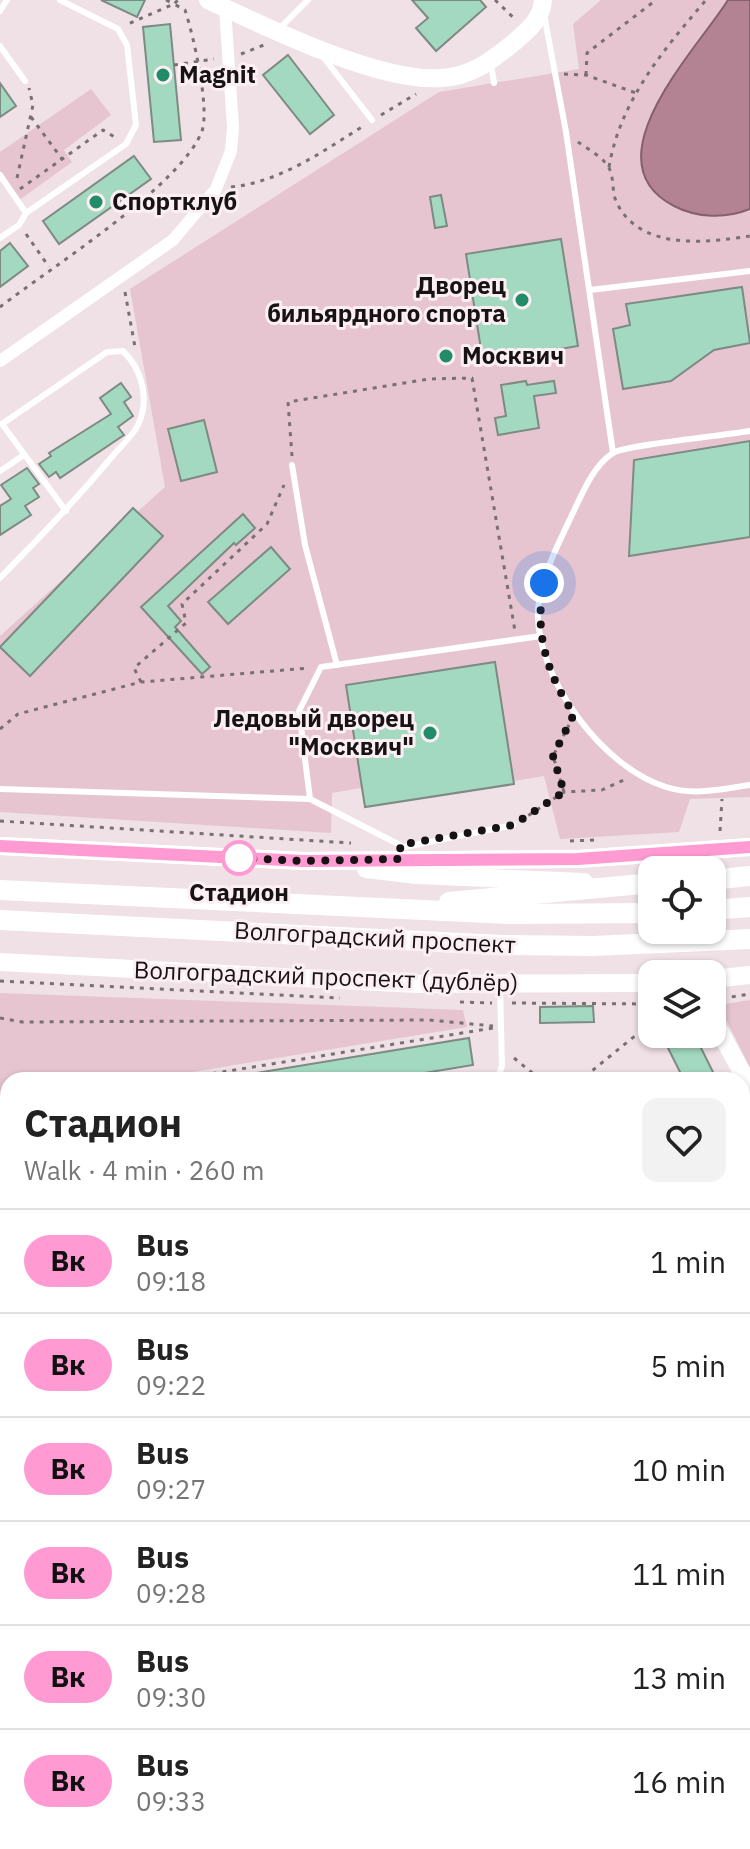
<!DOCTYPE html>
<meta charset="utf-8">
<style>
:root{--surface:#fff;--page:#f2f2f2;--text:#222;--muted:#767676;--line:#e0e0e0}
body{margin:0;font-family:"IBM Plex Sans",sans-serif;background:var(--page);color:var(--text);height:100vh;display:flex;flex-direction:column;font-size:30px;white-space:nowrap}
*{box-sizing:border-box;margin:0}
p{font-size:26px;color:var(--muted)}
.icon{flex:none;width:44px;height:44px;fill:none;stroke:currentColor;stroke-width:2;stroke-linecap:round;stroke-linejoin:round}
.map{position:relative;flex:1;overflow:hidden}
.sheet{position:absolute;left:0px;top:1072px;width:750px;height:778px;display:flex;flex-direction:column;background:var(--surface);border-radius:24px 24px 0 0;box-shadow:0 2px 6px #0004}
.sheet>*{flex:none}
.badge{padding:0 16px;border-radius:26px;font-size:28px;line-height:52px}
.controls{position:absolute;left:638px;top:856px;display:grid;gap:16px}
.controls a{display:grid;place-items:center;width:88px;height:88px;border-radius:16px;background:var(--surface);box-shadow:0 2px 6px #0004;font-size:40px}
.you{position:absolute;width:40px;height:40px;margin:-20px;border:6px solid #fff;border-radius:50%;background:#1a73e8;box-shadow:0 0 0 12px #1a73e833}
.map>.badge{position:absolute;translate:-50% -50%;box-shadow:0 0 0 4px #fff}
.round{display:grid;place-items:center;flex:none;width:84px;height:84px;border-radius:16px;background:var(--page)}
.headline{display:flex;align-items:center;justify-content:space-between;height:136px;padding:0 24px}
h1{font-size:38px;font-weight:700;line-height:60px}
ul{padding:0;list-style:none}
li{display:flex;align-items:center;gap:24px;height:104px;padding:0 24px;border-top:2px solid var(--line)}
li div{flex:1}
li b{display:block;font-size:30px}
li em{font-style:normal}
li .badge{min-width:88px;font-weight:700;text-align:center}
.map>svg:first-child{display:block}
.green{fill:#e6c5d0}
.water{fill:#b38293;stroke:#84616d;stroke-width:2}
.building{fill:#a4d9c1;stroke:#7e8a84;stroke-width:2}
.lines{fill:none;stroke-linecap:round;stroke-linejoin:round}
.path{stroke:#797073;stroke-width:3;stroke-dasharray:4 6;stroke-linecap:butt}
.lane{stroke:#fff;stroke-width:6}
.street{stroke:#fff;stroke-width:12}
.secondary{stroke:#fff;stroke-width:18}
.primary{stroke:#fff;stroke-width:20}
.line-casing{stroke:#fff;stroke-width:18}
.line{stroke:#ff9ad2;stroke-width:12}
.walk{stroke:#171314;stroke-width:8;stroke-dasharray:0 14.4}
.poi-dot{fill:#228b68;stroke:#fceff3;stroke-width:3}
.stop-dot{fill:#fff;stroke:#ff9ad2;stroke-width:4}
.labels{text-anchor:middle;stroke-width:6;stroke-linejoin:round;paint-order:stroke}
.poi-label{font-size:24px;font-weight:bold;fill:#171314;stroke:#fceff3;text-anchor:start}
.stop-label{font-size:24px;font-weight:bold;fill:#171314;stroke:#fceff3}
.street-label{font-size:24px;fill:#171314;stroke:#fceff3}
</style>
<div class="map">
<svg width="750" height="1849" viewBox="0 0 750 1849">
<rect width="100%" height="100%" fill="#efe1e6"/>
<g class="green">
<path d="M601,0H750V797L690,799L679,832L560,839L544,776L514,781V784L365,807L361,788L332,793L331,833L0,812V636L165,487L130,289L439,92L579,69L573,24Z"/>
<path d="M91,89L111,115L64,150L72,162L18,201L0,175V152Z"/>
<path d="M0,993L463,1010L467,1027L143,1080H8V1102L0,1104Z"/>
<path d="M750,1000V1068L719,1005Z"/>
</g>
<path class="water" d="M728,0H750V209C726,219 697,218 674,206C586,161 699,47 728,0Z"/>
<g class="building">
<path d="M101,0H145L137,17Z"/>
<path d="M412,0H480L486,7L436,51L416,28L428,18Z"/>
<path d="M170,24L181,140L154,142L143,27Z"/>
<path d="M288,55L334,115L310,134L263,75Z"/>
<path d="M0,83L16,106L0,117Z"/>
<path d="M134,156L151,179L59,244L43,221Z"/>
<path d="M441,195L447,226L435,228L430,197Z"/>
<path d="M561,239L578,346L483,362L466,254Z"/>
<path d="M10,243L28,266L0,287V251Z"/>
<path d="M742,287L750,343L714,350L671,381L623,389L613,329L630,325L626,304Z"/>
<path d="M526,381L527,385L554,381L556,393L534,396L539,428L498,435L495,418L506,416L501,385Z"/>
<path d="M121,383L131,397L124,402L133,416L118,427L124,435L60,478L56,472L49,477L39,464L51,456L49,453L111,414L100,398Z"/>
<path d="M204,420L217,472L181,481L168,429Z"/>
<path d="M750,441V537L629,556L634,460Z"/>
<path d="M27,468L39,484L33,488L39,497L25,506L31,515L0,535V506L11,499L1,485Z"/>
<path d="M133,508L163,536L30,676L0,647Z"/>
<path d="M243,514L255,528L236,545L234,543L168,606L181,621L175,627L210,667L202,674L141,607Z"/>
<path d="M271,547L290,569L228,624L208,602Z"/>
<path d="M495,662L514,784L365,807L346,685Z"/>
<path d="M593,1006L594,1022L540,1023V1007Z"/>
<path d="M661,1034H694L717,1080H684Z"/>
<path d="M469,1038L473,1065L382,1080H257L256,1073Z"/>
</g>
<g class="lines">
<g class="path">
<path d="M166,0L174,4L178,0"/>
<path d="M495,0L516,20"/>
<path d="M241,54L264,45"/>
<path d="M174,65L214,59"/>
<path d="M564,74L586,75L636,93"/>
<path d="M586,75L587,53L656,0"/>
<path d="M381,115L416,94"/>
<path d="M31,117L62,159"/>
<path d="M578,142C588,149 606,159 610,170C614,180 612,192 616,201C638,251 706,243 750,236"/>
<path d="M609,167C620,101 664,49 706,0"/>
<path d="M17,178L33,105L29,88"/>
<path d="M231,187C281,182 323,151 365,125"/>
<path d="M20,189L103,130L118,139"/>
<path d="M26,234L49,267"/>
<path d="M125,292L135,347"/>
<path d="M0,307C50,268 182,185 202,131C210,107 193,34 185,10L174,4L128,24"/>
<path d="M292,456L288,402L429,379L472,378L515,631"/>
<path d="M141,682L134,668L186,623L182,604L267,524L284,485"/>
<path d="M0,729L18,714L141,682L309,668"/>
<path d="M564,792L553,756L569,725"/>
<path d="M0,821L351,843"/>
<path d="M520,821L564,792L602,790L626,779"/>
<path d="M720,831L722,799"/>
<path d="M570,841L595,840"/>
<path d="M0,981L340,998"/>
<path d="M712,1000L750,994"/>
<path d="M460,1002L492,1003"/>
<path d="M512,1003L652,1004"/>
<path d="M0,1018L22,1022L429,1020L493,1026"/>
<path d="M514,1058L541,1080"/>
<path d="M173,1080L493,1028"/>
<path d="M575,1080L593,1070L652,1022"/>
<path d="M587,1080L593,1073"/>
<path d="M0,1108L8,1107"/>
<path d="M0,1466L8,1477"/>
<path d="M338,1842L343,1849"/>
<path d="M131,1849L150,1842"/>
</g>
<g class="lane">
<path d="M0,11L7,0"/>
<path d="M544,14L566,132L613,453"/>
<path d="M278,30L308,0"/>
<path d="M0,46L25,81"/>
<path d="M324,58L372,120"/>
<path d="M491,65L494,83"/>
<path d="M0,175L26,213"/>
<path d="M0,238L19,225L26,213L126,144L136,125L127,45L118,29L60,0"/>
<path d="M590,290L750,271"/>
<path d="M2,424L66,511"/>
<path d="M750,431C728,435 625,445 613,453C592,466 580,499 570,519C557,547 540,579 538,610C535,677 603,768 666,787C694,796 722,789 750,785"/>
<path d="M292,465L305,545L337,665"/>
<path d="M0,471L24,455"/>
<path d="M0,578C38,539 75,501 110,459C118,449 132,437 138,425C150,400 142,369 123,351L107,352L2,424"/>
<path d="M0,789L310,799"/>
<path d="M400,845L310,799L299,711L321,667L541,636"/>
<path d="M400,848L513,825"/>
<path d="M497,1080L502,1066L500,986"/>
<path d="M0,1161L8,1160"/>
<path d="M742,1190L750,1187"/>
<path d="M0,1322L8,1369"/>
<path d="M0,1397L8,1396"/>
<path d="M742,1413L750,1424"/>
<path d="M742,1441L750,1434"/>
<path d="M0,1445L8,1443"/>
<path d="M0,1597L8,1595"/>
<path d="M742,1709L750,1704"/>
<path d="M376,1842L377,1849"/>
<path d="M558,1842L559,1849"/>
<path d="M647,1842L649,1849"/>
</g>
<path class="street" d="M0,361L173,240L216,189L231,151L233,127L225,8"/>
<g class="secondary">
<path d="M208,0C266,27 380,83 441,78C470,77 491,61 512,44C526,32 542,20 543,0"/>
<path d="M0,846L303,861L578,859L750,847"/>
<path d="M366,869L417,875L584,882"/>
<path d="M0,962L417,984L652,983"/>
<path d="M712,979L750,975"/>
<path d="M712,1017L750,1087"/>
</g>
<g class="primary">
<path d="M712,880L750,876"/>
<path d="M0,890L508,914L652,913"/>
<path d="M449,902L652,883"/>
<path d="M712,910L750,907"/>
<path d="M0,920L502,945L593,946L750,939"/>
</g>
</g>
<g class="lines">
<g class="line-casing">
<path id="line" d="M0,846L303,861L578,859L750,847"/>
</g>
<use href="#line" class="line"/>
<path class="walk" d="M239,858L303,861L401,859L400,845L513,825L564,792L553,756L574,714C546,673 534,631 544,583"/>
</g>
<g class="poi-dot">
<circle cx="163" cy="75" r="8"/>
<circle cx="96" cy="202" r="8"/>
<circle cx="522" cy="300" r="8"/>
<circle cx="446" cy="356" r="8"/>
<circle cx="430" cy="733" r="8"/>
</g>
<circle class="stop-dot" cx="239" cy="858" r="16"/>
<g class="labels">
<g class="poi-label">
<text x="179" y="83">Magnit</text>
<text x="112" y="210">Спортклуб</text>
<text x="506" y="294" text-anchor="end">Дворец<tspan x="506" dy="28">бильярдного спорта</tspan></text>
<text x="462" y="364">Москвич</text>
<text x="414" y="727" text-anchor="end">Ледовый дворец<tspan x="414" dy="28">"Москвич"</tspan></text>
</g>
<g class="stop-label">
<text x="239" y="901">Стадион</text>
</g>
<g class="street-label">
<text transform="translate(375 938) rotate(3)" y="8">Волгоградский проспект</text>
<text transform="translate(326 977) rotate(2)" y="8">Волгоградский проспект (дублёр)</text>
</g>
</g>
</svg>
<div class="controls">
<a><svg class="icon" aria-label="locate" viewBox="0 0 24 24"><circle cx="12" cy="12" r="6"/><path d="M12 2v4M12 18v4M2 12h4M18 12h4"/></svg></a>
<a><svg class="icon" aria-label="layers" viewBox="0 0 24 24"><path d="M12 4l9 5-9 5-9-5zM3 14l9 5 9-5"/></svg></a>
</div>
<div class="you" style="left:544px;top:583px"></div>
<section class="sheet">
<div class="headline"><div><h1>Стадион</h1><p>Walk · 4 min · 260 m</p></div><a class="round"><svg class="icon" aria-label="heart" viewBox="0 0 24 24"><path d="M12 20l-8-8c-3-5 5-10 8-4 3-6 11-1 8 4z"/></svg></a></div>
<ul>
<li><span class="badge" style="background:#ff9ad2;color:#111">Вк</span><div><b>Bus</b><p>09:18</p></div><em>1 min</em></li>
<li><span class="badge" style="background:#ff9ad2;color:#111">Вк</span><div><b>Bus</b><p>09:22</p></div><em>5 min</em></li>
<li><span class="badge" style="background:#ff9ad2;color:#111">Вк</span><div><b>Bus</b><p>09:27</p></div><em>10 min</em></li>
<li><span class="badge" style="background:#ff9ad2;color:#111">Вк</span><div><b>Bus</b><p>09:28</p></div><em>11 min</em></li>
<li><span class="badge" style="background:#ff9ad2;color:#111">Вк</span><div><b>Bus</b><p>09:30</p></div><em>13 min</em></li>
<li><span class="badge" style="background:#ff9ad2;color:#111">Вк</span><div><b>Bus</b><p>09:33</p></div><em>16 min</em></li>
</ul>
</section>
</div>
